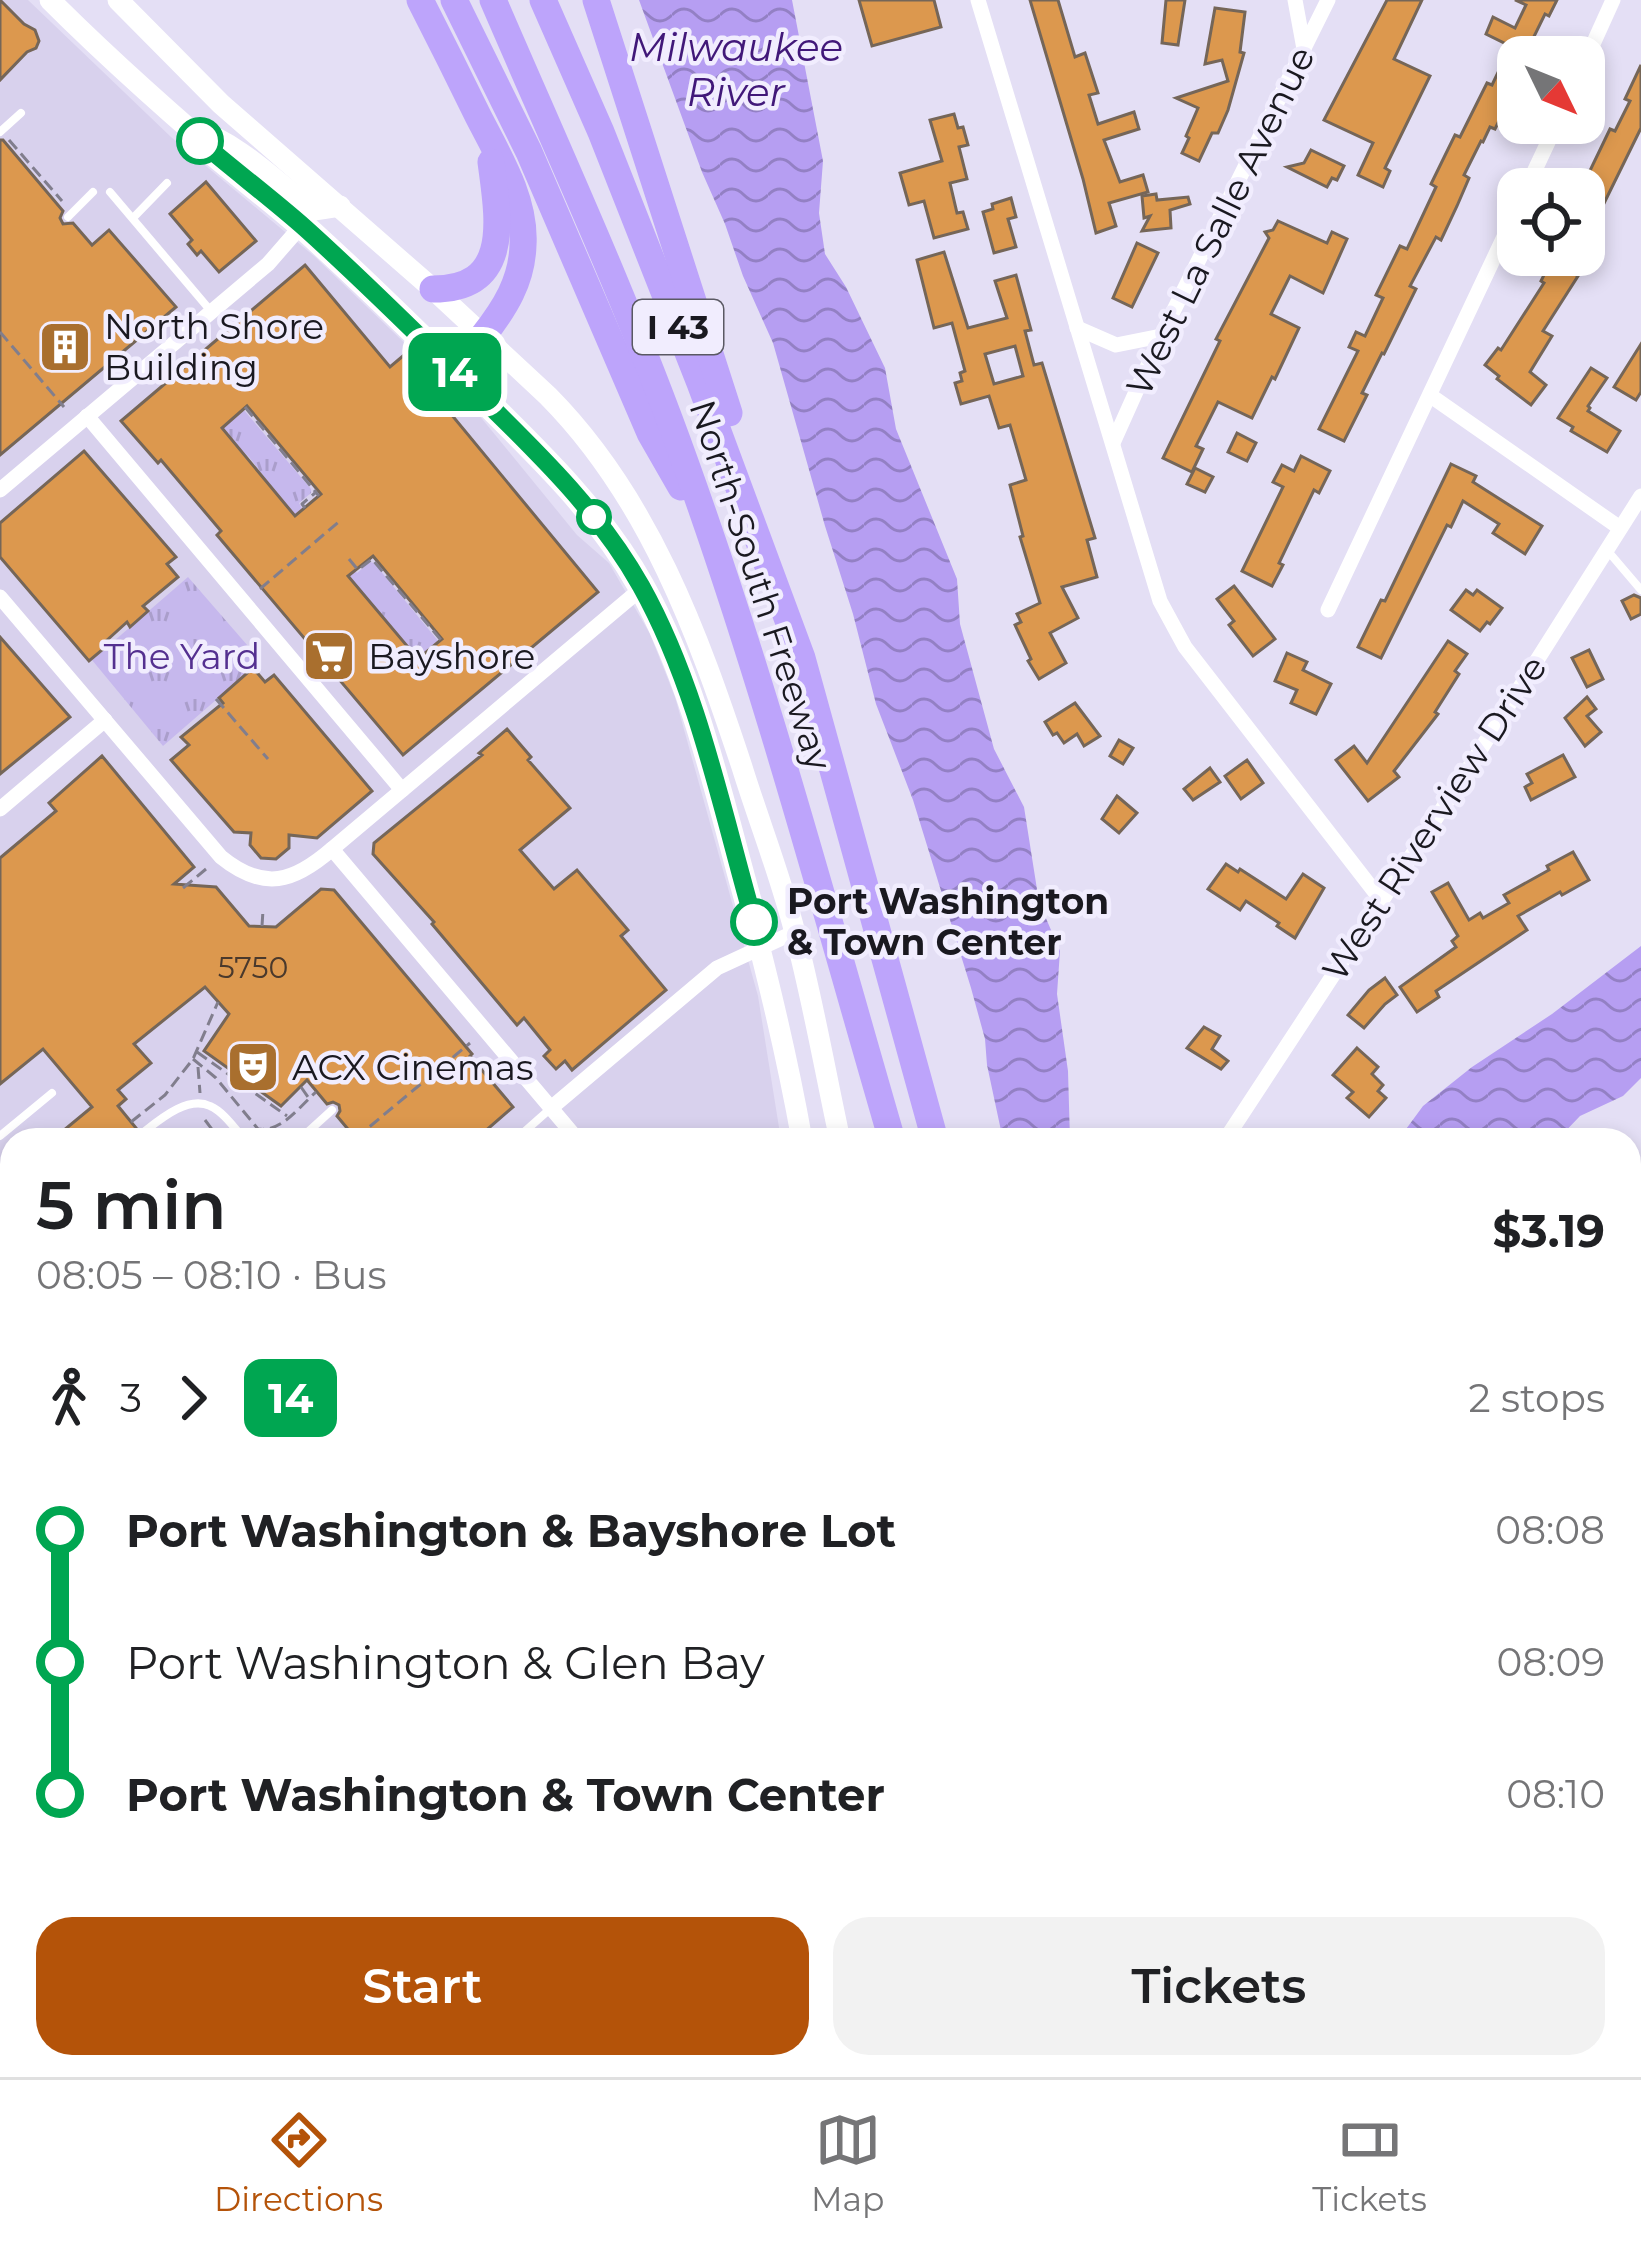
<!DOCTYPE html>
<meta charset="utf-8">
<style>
:root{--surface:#fff;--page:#f2f2f2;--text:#202124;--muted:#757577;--line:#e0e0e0;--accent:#b45309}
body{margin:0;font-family:Montserrat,sans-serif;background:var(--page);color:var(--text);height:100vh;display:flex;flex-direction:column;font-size:45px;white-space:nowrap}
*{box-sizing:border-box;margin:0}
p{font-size:39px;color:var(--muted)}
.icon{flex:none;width:66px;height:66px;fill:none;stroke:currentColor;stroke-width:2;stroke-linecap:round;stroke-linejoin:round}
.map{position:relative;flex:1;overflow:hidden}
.drawer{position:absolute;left:0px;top:1128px;width:1641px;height:951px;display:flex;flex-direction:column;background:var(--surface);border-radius:36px 36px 0 0;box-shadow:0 6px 18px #0003}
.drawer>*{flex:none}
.badge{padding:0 24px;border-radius:18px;font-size:42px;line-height:78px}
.needle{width:78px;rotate:133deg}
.fabs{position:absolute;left:1497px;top:36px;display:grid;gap:24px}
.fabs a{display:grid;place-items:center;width:108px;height:108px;border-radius:24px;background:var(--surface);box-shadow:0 6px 18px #0003;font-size:60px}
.map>.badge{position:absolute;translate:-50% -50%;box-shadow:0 0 0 6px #fff}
.legs{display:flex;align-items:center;gap:18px;height:132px;padding:0 36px;font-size:39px}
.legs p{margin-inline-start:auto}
.summary{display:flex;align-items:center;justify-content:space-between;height:204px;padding:0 36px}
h1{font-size:66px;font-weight:600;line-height:90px}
.cta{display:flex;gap:24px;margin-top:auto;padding:24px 36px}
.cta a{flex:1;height:138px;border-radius:36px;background:var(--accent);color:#fff;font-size:48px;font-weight:600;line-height:138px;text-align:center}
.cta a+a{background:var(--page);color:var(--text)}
ul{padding:0 36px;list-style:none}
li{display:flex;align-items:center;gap:42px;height:132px;font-size:45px}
li i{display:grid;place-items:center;width:18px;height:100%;margin:0 15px;background:currentColor}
li i::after{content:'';width:30px;height:30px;margin:-15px;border:9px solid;border-radius:50%;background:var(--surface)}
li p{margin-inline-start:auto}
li:first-child i{background:linear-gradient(#0000 50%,currentColor 0)}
li:last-child i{background:linear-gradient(currentColor 50%,#0000 0)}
.tabs{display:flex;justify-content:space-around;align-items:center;height:168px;border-top:3px solid var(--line);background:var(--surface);font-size:33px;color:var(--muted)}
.tabs a{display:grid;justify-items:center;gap:6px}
.tabs .selected{color:var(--accent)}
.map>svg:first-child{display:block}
.built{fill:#d8d1ed}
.grass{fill:url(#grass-tufts)}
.cemetery{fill:url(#cemetery-stones)}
.water{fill:url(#water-waves)}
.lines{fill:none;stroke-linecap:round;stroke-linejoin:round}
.stream{stroke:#b69ef2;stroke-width:6}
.building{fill:#dc984e;stroke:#756658;stroke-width:3;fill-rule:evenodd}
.path{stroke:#817e8d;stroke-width:3;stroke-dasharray:12 6;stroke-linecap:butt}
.lane{stroke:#fff;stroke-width:8}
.street{stroke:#fff;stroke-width:15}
.secondary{stroke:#fff;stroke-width:21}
.highway{stroke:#bda4fb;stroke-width:27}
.line-1-casing{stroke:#fff;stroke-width:27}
.line-1{stroke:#00a651;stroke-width:18}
.stop-1-dot{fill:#fff;stroke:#00a651;stroke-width:6}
.labels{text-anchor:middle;stroke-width:9;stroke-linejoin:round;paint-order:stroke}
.number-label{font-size:30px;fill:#4a392c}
.shield{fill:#f1edfe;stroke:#5a5963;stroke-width:3}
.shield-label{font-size:33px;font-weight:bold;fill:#1a1920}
.street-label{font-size:36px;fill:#1a1920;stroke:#f1edfe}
.poi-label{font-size:36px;fill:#1a1920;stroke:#f1edfe;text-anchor:start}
.park-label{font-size:36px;fill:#543090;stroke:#f1edfe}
.stop-label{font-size:36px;font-weight:bold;fill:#1a1920;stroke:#f1edfe;text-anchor:start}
.water-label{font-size:39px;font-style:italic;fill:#411879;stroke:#f1edfe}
</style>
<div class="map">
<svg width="1641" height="2077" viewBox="0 0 1641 2077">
<defs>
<pattern id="grass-tufts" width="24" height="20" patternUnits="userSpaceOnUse" patternTransform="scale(3)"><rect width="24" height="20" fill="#c6b8ed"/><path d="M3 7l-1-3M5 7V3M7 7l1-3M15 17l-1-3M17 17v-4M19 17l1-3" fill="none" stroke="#aa9ecb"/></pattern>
<pattern id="cemetery-stones" width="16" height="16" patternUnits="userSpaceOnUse" patternTransform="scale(3)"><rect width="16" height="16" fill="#c6b8ed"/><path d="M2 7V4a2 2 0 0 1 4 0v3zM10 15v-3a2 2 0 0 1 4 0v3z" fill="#aa9ecb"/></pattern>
<pattern id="water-waves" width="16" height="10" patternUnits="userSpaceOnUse" patternTransform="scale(3)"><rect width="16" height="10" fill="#b69ef2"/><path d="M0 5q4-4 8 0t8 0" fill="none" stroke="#9380c4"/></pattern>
</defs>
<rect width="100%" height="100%" fill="#e4dff5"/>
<g class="built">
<path d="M0,0H28L171,137L314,256L417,355L420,360L419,369L456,404L468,405L474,409L577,535L609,563L650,634L675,697L758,996L781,1140H12V1301L0,1287Z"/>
<path d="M872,2067H1163L1171,2077H883Z"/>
</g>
<g class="grass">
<path d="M243,409L311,489V493L299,503L303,510L297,518L271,510L282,500L249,457L211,422Z"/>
<path d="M347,561L357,573L370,562L374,563L439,642L417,667L390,624L370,601L330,569Z"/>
<path d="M188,577L261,661L163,746L92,660Z"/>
</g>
<path class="cemetery" d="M705,2067H848L839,2077H716Z"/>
<g class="water">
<path d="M639,0H792L823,161L819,213L825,254L846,287L885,368L896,429L957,579L960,624L994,749L1024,807L1039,902L1060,951L1057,994L1068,1071L1070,1140H1003L987,1065L985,1039L971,988L913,800L876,704L853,614L825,526L773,343L743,276L725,224L702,172Z"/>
<path d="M1641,946V1078L1623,1096L1580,1116L1557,1140H1398L1423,1106L1472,1067L1552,1014Z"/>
</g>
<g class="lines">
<g class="stream">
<path d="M1629,1524L1641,1540"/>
<path d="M1629,1569L1641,1570"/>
<path d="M1629,1676L1641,1685"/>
</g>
</g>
<g class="building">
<path d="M0,0L24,24L35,30L39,41L36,48L27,52L0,80Z"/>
<path d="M859,0H934L941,27L872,46Z"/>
<path d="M1030,0H1058L1075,57L1085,53L1098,93L1089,95L1098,124L1134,112L1139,129L1104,140L1120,182L1143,175L1148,192L1109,203L1116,226L1096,233L1083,179Z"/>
<path d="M1166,0H1185L1178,45L1162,43Z"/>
<path d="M1387,0H1422L1394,59L1430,76L1385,168L1390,171L1383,187L1358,175L1373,143L1324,120Z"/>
<path d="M1515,0H1557L1549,16L1545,14L1524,57H1518V82L1495,129L1490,127L1483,142L1481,141L1464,175L1469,178L1457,206L1441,240L1436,237L1410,286L1416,289L1384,354L1382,353L1362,393L1367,395L1344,441L1319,429L1358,351L1349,347L1356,332L1365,336L1383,298L1376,295L1400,246L1407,249L1436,187L1431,184L1455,135L1460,137L1487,83L1492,85L1504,60L1501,59L1508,45L1486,34L1493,17L1515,28L1526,5Z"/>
<path d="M1215,8L1245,12L1240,52L1244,53L1228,110L1218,133H1212L1199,161L1182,153L1189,138L1186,136L1198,108L1176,98L1228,81L1222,60L1205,64Z"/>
<path d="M1641,65V128L1584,244V183L1610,129L1615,131L1630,101L1625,99Z"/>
<path d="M954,114L958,128L963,127L968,145L959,147L967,179L950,183L957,213L963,212L968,229L934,238L924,201L909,205L900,173L942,161L930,120Z"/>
<path d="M0,140H3L63,211L60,218L63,224L73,223L92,245L109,230L176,307L0,455Z"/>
<path d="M1311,150L1344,166L1337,180L1332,178L1327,187L1287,167L1304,163Z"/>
<path d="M206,182L256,241L219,272L201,251L197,255L188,244L192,240L170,214Z"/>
<path d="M1156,194L1157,200L1188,197L1190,204L1170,210L1171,228L1142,231L1150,216L1144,218L1142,196Z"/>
<path d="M1011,198L1016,217L1008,219L1016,247L994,253L983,212L993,209L992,204Z"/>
<path d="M1278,221L1327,243L1332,232L1347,239L1323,293L1290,276L1271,314L1299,328L1275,379L1272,377L1252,418L1218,402L1196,446L1203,449L1192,472L1163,458L1220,341L1216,339L1269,238L1265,232L1273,230Z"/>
<path d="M1137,243L1158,253L1132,307L1113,298Z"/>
<path d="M944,252L968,328L1007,318L995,281L1016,275L1031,330L1025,331L1034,365L1042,363L1095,538L1087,540L1097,577L1062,587L1078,618L1050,633L1066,663L1039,679L1028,661L1031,659L1015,625L1021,622L1017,614L1040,603L1020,537L1023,536L1010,485L1026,480L1010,425L999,428L989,396L961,404L955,383L962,381L960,373L965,371L952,323L934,328L917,260ZM1015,346L1023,376L994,384L985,354Z"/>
<path d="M1525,255H1578L1570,272L1578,276L1543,331L1552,336L1530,372L1546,385L1531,405L1497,379L1499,376L1485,365L1498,348L1501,350L1544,283L1541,281L1548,267Z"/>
<path d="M305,265L390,367L403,356L598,592L403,755L217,535L221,531L161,460L158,463L121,421ZM247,406L321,494L295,516L222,428ZM373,556L442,639L418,659L348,576Z"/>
<path d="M1641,344V392L1636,400L1614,387Z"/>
<path d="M1591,368L1607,378L1588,406L1590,408L1588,411L1620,431L1607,452L1571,431L1573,427L1558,418Z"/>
<path d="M1237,433L1256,443L1247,461L1228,452Z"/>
<path d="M84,451L176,557L167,564L178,577L143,606L148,611L130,627L127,622L105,642L108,645L89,661L0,557V523Z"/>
<path d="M1301,456L1330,471L1319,493L1314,490L1279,563L1283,565L1272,586L1242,571L1283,487L1273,482L1282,465L1294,471Z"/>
<path d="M1451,464L1476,476L1473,482L1542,526L1525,554L1493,533L1499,524L1463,501L1451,527L1447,525L1381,658L1358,647L1381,600L1385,601Z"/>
<path d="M1195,468L1213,477L1205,492L1187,484Z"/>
<path d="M1234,586L1275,639L1253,656L1229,625L1234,621L1217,599Z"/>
<path d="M1466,590L1473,595L1477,590L1502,608L1490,624L1487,622L1480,631L1451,610Z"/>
<path d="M1634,595L1641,598V614L1631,619L1622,601Z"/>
<path d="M0,637L70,717L0,774Z"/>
<path d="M1448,641L1467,654L1455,671L1459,674L1435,712L1438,714L1394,771L1399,777L1368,801L1336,760L1354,746L1367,763Z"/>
<path d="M1589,650L1603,679L1587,687L1572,658Z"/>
<path d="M1287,653L1307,662L1303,670L1331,684L1316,714L1291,703L1297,690L1275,681Z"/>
<path d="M253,668L265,682L274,675L372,791L317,838L289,835V848L276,859L261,858L250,845L251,833L234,832L171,760L189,745L181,737L223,703L219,698Z"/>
<path d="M1587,697L1596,709L1587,716L1601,732L1585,746L1565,718Z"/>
<path d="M1075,703L1100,736L1084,746L1077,734L1064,743L1057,733L1053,735L1045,722Z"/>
<path d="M507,729L531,757L528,760L570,808L520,850L554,889L577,870L628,930L621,936L666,990L572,1070L565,1061L556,1069L544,1056L550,1050L524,1018L517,1025L432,924L434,922L373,854L374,843L482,755L479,753Z"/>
<path d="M1119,740L1133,748L1123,764L1110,756Z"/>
<path d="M1563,755L1575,777L1531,800L1525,787L1532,783L1527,774Z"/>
<path d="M102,756L194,867L174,884L216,887L249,926L276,927L321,889L334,890L472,1054L470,1056L513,1107L475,1140H357L337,1116L340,1111L339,1105L333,1102L327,1104L307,1080L281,1106L204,1051L229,1014L205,987L134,1044L151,1063L118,1090L126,1099L118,1106L136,1128L133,1134L135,1140H52L92,1107L43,1049L0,1084V858L56,811L49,803Z"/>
<path d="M1247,760L1263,783L1241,799L1225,776Z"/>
<path d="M1210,768L1220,782L1193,800L1184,789Z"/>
<path d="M1117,796L1137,813L1119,833L1102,819Z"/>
<path d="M1573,852L1589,880L1562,895L1560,892L1518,916L1527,930L1436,991L1439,997L1417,1012L1400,987L1456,947L1452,941L1458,936L1432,892L1448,883L1469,920L1480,913L1483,918L1509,903L1504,895L1549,870L1547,866Z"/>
<path d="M1226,864L1238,872L1240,869L1286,899L1303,874L1324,888L1295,938L1277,926L1279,923L1246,901L1240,910L1208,889Z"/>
<path d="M1385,978L1397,995L1385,1004L1364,1028L1348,1015L1369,990Z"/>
<path d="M1204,1027L1220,1036L1212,1049L1228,1061L1221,1069L1187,1048Z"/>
<path d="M1357,1048L1378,1067L1372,1074L1383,1085L1378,1091L1386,1098L1369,1117L1347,1098L1353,1092L1333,1075Z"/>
</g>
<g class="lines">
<g class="path">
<path d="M9,140L62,201"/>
<path d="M0,332L64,407"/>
<path d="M245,407L319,496"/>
<path d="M305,508L302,504L315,493"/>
<path d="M349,559L358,570L372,559L441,640"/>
<path d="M260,589L342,519"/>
<path d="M216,699L268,759"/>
<path d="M183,888L206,869"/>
<path d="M262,926L263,910"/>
<path d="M197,1052L287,1116"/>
<path d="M193,1059L216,1078L258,1129C281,1133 300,1106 316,1092"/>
<path d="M198,1067L200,1093"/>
<path d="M301,1087L308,1097"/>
<path d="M205,1120L220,1140"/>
<path d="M131,1122L165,1095L193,1059L218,1002"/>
<path d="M356,1138L470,1043"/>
</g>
<g class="lane">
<path d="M0,132L21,113"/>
<path d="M110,192L210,310"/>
<path d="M68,217L93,192"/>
<path d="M133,218L167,183"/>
<path d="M1607,550L1641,590"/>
<path d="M141,1134C158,1121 187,1095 210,1106C224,1112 235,1129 245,1140"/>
<path d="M0,1136L52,1093"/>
<path d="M299,1140L332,1110"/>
<path d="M515,1140L550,1109"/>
<path d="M1037,2077L1046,2067"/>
<path d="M1083,2077L1094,2067"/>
</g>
<g class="street">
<path d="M978,0L1160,601L1185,647L1381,900"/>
<path d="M1295,0L1304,49"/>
<path d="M1584,64L1613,0"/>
<path d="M1526,189L1557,123"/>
<path d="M1077,328L1116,345L1161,336"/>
<path d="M1431,396L1620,528"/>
<path d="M87,416L402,790"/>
<path d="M1113,443L1161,336L1328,0"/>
<path d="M0,490L268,264L302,225"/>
<path d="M0,597L221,857C264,892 294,882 332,849L578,1140"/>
<path d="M1328,610L1518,207"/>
<path d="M0,809L105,720"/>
<path d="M332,849L642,588"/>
<path d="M551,1108L717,968L795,932"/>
<path d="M1225,1140L1465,774L1641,496"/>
<path d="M1629,1278L1641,1290"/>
<path d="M1629,1339L1641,1329"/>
<path d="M0,1413L12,1425"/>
<path d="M0,1474L12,1462"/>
<path d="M0,1786L12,1798"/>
<path d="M1629,1828L1636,1834L1629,1842"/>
<path d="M290,2067L301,2077"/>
<path d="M671,2067L682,2077"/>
<path d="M1409,2067L1417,2077"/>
<path d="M103,2077L113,2067"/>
</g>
<g class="secondary">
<path d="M50,0C129,79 214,152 300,223C357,271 410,327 463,380C519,434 579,488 622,554C675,636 699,729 726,823C756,928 783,1033 802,1140"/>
<path d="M118,0L221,104L433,289L548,396C649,498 698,634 742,767C759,822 781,877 795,933C813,1001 825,1071 840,1140"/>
<path d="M197,130C243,146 275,182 314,210L340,206"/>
<path d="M454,370L483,336"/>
<path d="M1181,2067L1190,2077"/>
<path d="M1210,2067L1218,2077"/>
</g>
<g class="highway">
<path d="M420,0C440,39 459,77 478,116C498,155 526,200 523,245C522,281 505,308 483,336"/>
<path d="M454,0L529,152L650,433L681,487"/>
<path d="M493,0C559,153 629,305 685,462C765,684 826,913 892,1140"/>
<path d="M543,0L601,132L700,383L802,658L935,1140"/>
<path d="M596,0L729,413"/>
<path d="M433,289C513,289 498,217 491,162"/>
<path d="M1286,2067L1294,2077"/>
<path d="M1360,2067L1368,2077"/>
</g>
</g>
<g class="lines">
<g class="line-1-casing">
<path id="line-1" d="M200,141C235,171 271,198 305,228C364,281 420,337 476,392C537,452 599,511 641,586C698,688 722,811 754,922"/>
</g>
<use href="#line-1" class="line-1"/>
</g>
<defs>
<g id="building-square" transform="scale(2.7)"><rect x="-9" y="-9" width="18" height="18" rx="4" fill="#a96f2e" stroke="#f1edfe"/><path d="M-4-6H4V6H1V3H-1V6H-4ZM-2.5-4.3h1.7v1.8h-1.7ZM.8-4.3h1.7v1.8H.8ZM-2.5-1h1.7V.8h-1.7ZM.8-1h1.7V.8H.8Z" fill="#fff"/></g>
<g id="supermarket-square" transform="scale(2.7)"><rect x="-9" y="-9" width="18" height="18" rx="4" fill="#a96f2e" stroke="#f1edfe"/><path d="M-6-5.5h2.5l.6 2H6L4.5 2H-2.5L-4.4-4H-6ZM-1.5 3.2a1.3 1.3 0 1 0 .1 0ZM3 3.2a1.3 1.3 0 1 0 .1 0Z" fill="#fff"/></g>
<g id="theatre-square" transform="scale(2.7)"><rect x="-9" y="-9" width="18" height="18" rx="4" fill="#a96f2e" stroke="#f1edfe"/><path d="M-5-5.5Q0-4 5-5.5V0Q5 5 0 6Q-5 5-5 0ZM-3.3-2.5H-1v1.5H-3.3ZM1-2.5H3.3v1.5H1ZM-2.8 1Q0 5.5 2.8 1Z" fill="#fff"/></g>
</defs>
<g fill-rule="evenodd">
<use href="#building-square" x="65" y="347"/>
<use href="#supermarket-square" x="329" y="656"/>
<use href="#theatre-square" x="253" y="1067"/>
</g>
<g class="stop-1-dot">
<circle cx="200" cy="141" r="21"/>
<circle cx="594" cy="517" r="15"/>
<circle cx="754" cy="922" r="21"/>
</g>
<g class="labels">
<g class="number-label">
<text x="253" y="978">5750</text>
</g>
<rect class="shield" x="633" y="300" width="90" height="54" rx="9"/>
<g class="shield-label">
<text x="678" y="339">I 43</text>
</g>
<g class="street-label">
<text transform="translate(1220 221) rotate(-64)" y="13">West La Salle Avenue</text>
<text transform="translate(761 585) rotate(72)" y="13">North-South Freeway</text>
<text transform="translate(1434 818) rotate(-57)" y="13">West Riverview Drive</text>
</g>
<g class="poi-label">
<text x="104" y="339">North Shore<tspan x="104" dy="41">Building</tspan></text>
<text x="368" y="669">Bayshore</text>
<text x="292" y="1080">ACX Cinemas</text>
</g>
<g class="park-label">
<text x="182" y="669">The Yard</text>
</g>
<g class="stop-label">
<text x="787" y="914">Port Washington<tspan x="787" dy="41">&amp; Town Center</tspan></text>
</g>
<g class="water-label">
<text x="736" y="61">Milwaukee<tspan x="736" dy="45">River</tspan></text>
</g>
</g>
</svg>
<div class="fabs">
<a><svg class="needle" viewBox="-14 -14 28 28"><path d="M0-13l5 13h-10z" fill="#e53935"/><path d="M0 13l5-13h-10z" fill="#757577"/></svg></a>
<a><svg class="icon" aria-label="locate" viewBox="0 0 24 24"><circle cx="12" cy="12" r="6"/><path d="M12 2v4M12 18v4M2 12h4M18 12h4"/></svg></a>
</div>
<b class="badge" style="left:455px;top:372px;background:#00a651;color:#fff">14</b>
<section class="drawer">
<div class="summary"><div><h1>5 min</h1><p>08:05 – 08:10 · Bus</p></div><b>$3.19</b></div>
<div class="legs"><svg class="icon" aria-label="walk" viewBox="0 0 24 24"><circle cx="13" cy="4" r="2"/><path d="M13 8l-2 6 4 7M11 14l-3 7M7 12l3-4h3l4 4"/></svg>3<svg class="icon" aria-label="forward" viewBox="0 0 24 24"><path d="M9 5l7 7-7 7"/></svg><b class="badge" style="background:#00a651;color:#fff">14</b><p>2 stops</p></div>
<ul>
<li><i style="color:#00a651"></i><b>Port Washington &amp; Bayshore Lot</b><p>08:08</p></li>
<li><i style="color:#00a651"></i><span>Port Washington &amp; Glen Bay</span><p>08:09</p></li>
<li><i style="color:#00a651"></i><b>Port Washington &amp; Town Center</b><p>08:10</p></li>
</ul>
<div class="cta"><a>Start</a><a>Tickets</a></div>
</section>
</div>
<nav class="tabs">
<a class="selected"><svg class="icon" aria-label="directions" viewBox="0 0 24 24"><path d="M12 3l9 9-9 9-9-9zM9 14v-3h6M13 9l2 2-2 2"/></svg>Directions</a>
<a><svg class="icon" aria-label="map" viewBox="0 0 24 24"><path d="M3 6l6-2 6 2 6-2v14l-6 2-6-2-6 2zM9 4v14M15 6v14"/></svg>Map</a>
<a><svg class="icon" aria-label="tickets" viewBox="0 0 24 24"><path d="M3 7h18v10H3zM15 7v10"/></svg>Tickets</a>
</nav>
